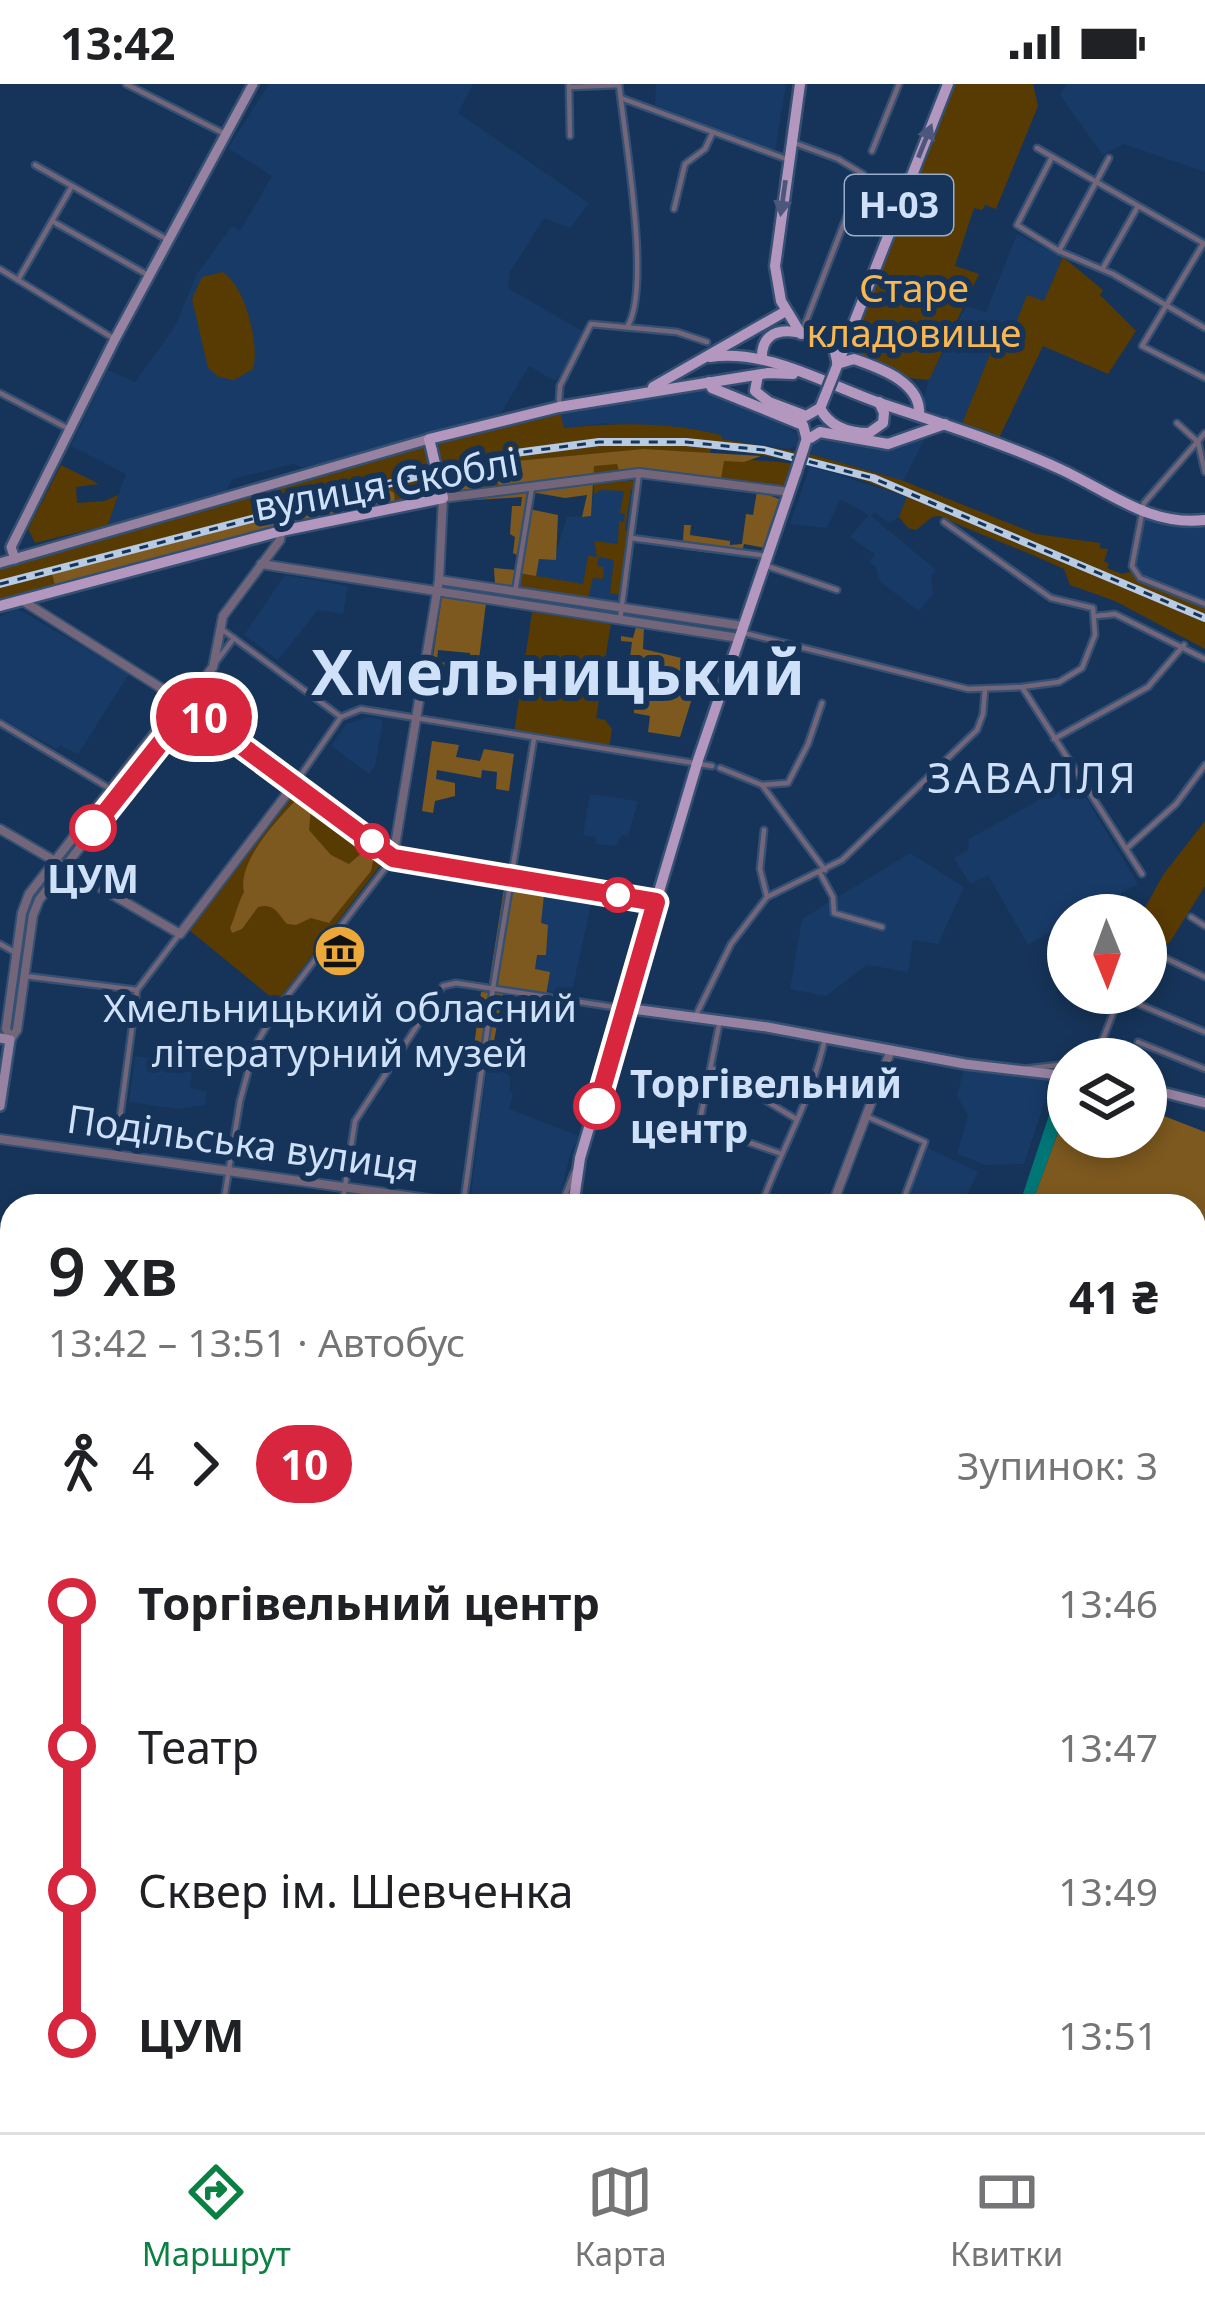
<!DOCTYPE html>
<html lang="uk">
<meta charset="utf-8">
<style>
:root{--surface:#fff;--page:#f6f6f6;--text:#202124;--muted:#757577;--line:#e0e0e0;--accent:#0b8043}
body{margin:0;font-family:"Noto Sans",sans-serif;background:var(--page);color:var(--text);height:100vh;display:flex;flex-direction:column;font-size:45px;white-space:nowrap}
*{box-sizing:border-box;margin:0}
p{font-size:39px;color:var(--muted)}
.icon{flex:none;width:66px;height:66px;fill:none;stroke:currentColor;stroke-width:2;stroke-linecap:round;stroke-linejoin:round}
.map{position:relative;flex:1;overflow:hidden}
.side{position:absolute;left:0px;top:1110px;width:1206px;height:939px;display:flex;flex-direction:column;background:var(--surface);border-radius:36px 36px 0 0;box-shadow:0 6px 18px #0003}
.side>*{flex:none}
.badge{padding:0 24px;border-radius:39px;font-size:42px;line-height:78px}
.needle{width:78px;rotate:179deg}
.controls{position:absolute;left:1047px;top:810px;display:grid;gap:24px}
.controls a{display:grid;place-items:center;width:120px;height:120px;border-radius:50%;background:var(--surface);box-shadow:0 6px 18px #0003;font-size:60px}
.map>.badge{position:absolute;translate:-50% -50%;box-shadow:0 0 0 6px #fff}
.legs{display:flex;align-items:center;gap:18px;height:132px;padding:0 48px;font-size:39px}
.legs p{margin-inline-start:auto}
.headline{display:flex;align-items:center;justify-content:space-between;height:204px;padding:0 48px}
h1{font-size:66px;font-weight:600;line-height:90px}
ul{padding:0 48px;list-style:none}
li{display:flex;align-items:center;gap:42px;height:144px;font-size:45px}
li i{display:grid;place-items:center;width:18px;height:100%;margin:0 15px;background:currentColor}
li i::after{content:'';width:30px;height:30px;margin:-15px;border:9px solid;border-radius:50%;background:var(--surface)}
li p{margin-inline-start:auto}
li:first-child i{background:linear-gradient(#0000 50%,currentColor 0)}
li:last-child i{background:linear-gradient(currentColor 50%,#0000 0)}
.status{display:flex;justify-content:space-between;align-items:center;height:84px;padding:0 60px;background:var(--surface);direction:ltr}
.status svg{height:33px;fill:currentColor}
.tab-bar{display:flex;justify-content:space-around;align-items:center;height:168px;border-top:3px solid var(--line);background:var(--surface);font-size:33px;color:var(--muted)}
.tab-bar a{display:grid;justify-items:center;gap:6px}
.tab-bar .active{color:var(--accent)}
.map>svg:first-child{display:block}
.built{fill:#183a66}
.green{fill:#583a03}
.forest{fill:#7d591f}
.water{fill:#007677}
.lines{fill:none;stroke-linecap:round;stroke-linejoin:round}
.stream{stroke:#007677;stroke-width:3}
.river{stroke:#007677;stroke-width:8}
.minor-casing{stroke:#345073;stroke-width:9}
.tertiary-casing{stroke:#345073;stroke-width:12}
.secondary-casing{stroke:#345073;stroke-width:14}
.primary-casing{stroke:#345073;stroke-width:15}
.minor{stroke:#74667a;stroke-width:4.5}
.tertiary{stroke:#74667a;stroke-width:8}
.secondary{stroke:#9882a1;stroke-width:9}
.primary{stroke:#b397bf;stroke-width:10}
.rail-casing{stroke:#b7cbe5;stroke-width:8}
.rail{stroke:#163459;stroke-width:3;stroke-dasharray:9;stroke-linecap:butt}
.primary-bridge-casing{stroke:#345073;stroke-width:15;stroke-linecap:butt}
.primary-bridge{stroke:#b397bf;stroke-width:10}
.oneway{fill:#4d577d}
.line-1-casing{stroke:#fff;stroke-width:27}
.line-1{stroke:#d7263d;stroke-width:18}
.stop-1-dot{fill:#fff;stroke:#d7263d;stroke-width:6}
.labels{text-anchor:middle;stroke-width:12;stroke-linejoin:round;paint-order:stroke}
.shield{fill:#163459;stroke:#98adc9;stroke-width:3}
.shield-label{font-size:36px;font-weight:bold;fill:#cfe1f9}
.park-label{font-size:39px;fill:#f8b751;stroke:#163459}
.street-label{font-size:39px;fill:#cfe1f9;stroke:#163459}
.stop-label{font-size:39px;font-weight:bold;fill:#cfe1f9;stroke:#163459}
.poi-label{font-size:39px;fill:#cfe1f9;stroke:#163459}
.neighbourhood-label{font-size:42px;letter-spacing:3px;fill:#cfe1f9;stroke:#163459}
.town-label{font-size:63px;font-weight:bold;fill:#cfe1f9;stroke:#163459}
</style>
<div class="status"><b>13:42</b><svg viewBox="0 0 49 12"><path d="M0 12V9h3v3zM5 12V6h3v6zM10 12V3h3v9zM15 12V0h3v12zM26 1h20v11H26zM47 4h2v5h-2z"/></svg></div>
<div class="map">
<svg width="1205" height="2048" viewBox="0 0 1205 2048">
<rect width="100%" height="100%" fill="#163459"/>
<g class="built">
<path d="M269,0H473L458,29L589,119L570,144L544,134L509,190L508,204L582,247L564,287L555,297L529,282L501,329L305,384L293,380L233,395L225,408L108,441L126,390L71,362L108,286L135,298L174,244L197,190L232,142L240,147L272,92L228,64Z"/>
<path d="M656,0H786L775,68L655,21Z"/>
<path d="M1067,0H1205V88L1124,60L1103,71L1060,11Z"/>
<path d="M1017,150L1063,173L1044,218L1013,247L1001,244L962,340L932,329L923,318L929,295L966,222L986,228Z"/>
<path d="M695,305L749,319L807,356L877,362L929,347L903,397L810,370L806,358L788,365L606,339L563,344L560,327Z"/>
<path d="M810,382L908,413L899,433L889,439L874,428L871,432L936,486L931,492L933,510L919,527L880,498L876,483L869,478L875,470L850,453L869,431L840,415L827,444L790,440Z"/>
<path d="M639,396L623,519L516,504L521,464L556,468L567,433L591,432L594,399Z"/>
<path d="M1140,431L1172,440L1205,437V520L1136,491L1132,482Z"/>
<path d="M285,491L348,502L343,530L318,526L278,576L244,551Z"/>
<path d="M18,525L129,590L78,670L60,661L57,665L0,634V532Z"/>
<path d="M369,633L383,636L375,682L369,690L331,662L346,640Z"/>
<path d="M1075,696L1138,800L1081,831H1068V838L1028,861L988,791L970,800L954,774L968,766L969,755Z"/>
<path d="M590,710L638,717L628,752L622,751L616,762L595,760L596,753L583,751Z"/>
<path d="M910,769L964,803L938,860L913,856L908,888L867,881L826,912L790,905L802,835Z"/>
<path d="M543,804L593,812L571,911L527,904Z"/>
<path d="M135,972L169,977V985L192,988L190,1004L207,1007L205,1021L178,1025L129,1018Z"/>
<path d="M964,984L1048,995L1046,1014L1024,1080L986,1081L957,1070L968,1032L957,1012Z"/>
<path d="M487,986H502L511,993L509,1006L513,1010L509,1025L579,1052L570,1071L558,1121L484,1116L471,1109Z"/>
<path d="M928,1064L978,1088L962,1122H904Z"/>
</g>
<g class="green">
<path d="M954,0H1033L1038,22L996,125L985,121L982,126L974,124L955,182L979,190L929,296L909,294V297L859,271L852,252Z"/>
<path d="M1063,173L1103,206L1100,211L1136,247L1108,290L1043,262L999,354L962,340L1001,243L1013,247L1027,211L1044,217Z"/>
<path d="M223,188C245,202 260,260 253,285L234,296L219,293L208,284L192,215L202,193Z"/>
<path d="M560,327L564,344C615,338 671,338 721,351L722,355L810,370L901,396L1036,450L1100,459V464L1108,465L1104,477L1109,480L1107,484L1122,490L1133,487L1205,520V565L1115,517L1070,501L1064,485C1022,465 981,452 940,432L932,433L916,446L908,444L899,433L907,413L827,383L711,362L710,370C739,377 766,376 795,380L783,405L628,386L450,410L442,389L432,392L435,406L431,411L0,518V481L427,358L432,371L438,369L439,359Z"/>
<path d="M61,381L99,400L76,403L77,419L104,417L118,411L108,441L35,459L28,445Z"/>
<path d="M639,396L637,405L631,406L625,446L632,448L620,511L610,509L614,476L599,473L597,482L604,483L603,495L593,494L588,514L516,504L518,489L583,500L588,472L597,473L594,457L618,460L619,437L624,438L625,430L620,429L624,407L601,406L594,410V399Z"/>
<path d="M532,528L611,539L596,634L605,636L612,645L609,664L514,649Z"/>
<path d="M297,707L385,775L277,918L189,846Z"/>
<path d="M1205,737V802L1170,858L1146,870V831H1141L1163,791Z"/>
<path d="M0,1308L12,1314V1571L0,1569Z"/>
<path d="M885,2037H1081V2048H902Z"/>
</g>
<g class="forest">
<path d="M644,365L761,372L744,378L724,377L721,395L619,387L617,380L594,382L591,432L582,433L587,411L565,414L531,408L529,425L558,431L556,476L539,475L536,492L518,489L516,504L495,501L494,484L515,486L517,471L513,469L515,453L510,450L512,422H521L522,413L459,417L504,410L496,396L475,400L471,409H453L448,391L505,378Z"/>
<path d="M386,404L394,409L395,420L56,505L52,490Z"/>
<path d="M757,407L782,416L765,464L744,460L742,468L710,464V469L675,464L677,456H683L684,441H691L690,451L730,457V461L742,460L746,430L753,431Z"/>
<path d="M442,512L486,519L479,575L471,574L470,569L438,566L437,577L446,579L444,591L437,590L434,601L429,600Z"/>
<path d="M636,543L644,544L643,565L703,579L680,653L648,648L650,632L634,629V620H640L645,591L639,589L641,575L630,574L632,558L621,557V552L633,554Z"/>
<path d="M432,657L459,661L456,673L480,677L484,665L514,670L509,707L496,705L497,688L482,686L481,694L437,686L436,695L455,699V712L435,717L433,729L422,727Z"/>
<path d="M295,717L311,725L309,746L331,771L349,780L364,767L374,772L371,787L329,839L311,834L296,841L287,840C277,829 275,819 258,823L242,845L232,849L230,844C236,831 237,821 244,808C237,779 275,738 295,717Z"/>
<path d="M519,790L572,798L571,808L559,806L557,813L544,811L541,839L548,841L546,871H537L535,885L550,888L545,917L503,910L493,962L474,963L481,908L497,909L499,901L489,899L505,798L516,800Z"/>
<path d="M1156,1012L1162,1014L1159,1030L1205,1048V1307L1194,1295V1252L1202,1241L1194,1230V1122H1031L1068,1021V1053H1146V1021L1154,1023Z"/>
<path d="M1205,1319V1623L1194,1640V1330Z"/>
</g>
<g class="water">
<path d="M1060,998L1068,999V1021L1031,1122H1019Z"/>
<path d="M1194,1825L1205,1834V2048H1156L1136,2037H1194Z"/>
</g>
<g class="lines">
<g class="stream">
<path d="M1194,1595L1205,1607"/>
<path d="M1194,1632L1205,1611"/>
</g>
<path class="river" d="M0,1503L12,1504"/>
<g class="minor-casing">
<g id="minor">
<path d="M126,0L223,49"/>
<path d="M569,0L570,52"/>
<path d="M619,0C624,49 652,206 627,243"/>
<path d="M571,3L619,1"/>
<path d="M621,14L789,76"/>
<path d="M797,60L838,75L863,90L803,245"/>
<path d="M1037,64L1205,160"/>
<path d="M872,67L899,0"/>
<path d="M1052,73L1017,141L1059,167L1113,190L1205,244"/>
<path d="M35,81L168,156"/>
<path d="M674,125L685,80L705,65L713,48"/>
<path d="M52,137L146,190"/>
<path d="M1203,160L1142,262L1205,294"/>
<path d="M1059,167L1109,74"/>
<path d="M1103,184L1137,124"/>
<path d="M0,185L113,254"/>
<path d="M18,196L72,102"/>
<path d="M0,309L69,345"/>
<path d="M559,318L560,302L591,240L677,248L707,258"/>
<path d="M1177,339L1198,358L1205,388"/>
<path d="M1205,349L1144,419L1132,482L1140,494L1205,520"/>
<path d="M631,454L767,472"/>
<path d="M764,481L837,506"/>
<path d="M515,508L532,403"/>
<path d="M1096,532L1115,530L1205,575"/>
<path d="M620,536L639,389"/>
<path d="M220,544L341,633"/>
<path d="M744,549L968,605L1022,603L1059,598L1082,584L1095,551L1093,524L1051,514L944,438"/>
<path d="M216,578L234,554"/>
<path d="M1022,603L1142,790"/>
<path d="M0,639L109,704"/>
<path d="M1054,655L1148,603L1184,561"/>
<path d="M720,684L762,701L825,786"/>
<path d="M296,698L341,633L361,625L712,682"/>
<path d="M762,701L788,699L808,660L822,619"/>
<path d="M764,746L760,785L767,813"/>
<path d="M1126,765L1176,720L1205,681"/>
<path d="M820,789L833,813L834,829L882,843"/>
<path d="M1191,833L1205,842"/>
<path d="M0,860L16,869"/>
<path d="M1146,872L1159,871L1205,893"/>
<path d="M25,892L137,906"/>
<path d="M1119,912L1205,948"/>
<path d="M695,933L731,860L767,813L842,776L977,646L983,630L985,605"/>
<path d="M720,936L699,1041L779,1069"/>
<path d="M1138,958L1205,985"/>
<path d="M1095,975L1121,909"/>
<path d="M714,985L796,1035"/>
<path d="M1023,985L1068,980"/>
<path d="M868,1033L925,1058L901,1122"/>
<path d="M115,1071L137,906L178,852"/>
<path d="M223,1122L240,1017L255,962L275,928L393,774"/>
<path d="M342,1122L355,1037L443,902L456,899L620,924"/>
<path d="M463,1122L493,904L534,655"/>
<path d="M561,1122L574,1088"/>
<path d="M761,1122C781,1065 813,1013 825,954"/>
<path d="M0,1179L12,1181"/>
<path d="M1194,1700L1205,1709"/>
<path d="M1194,1805L1205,1815"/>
<path d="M0,1862L12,1827"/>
<path d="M68,2037L90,2048"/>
<path d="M199,2037L209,2048"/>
<path d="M490,2037L499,2048"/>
<path d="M736,2037L750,2048"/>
<path d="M767,2048L775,2037"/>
<path d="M792,2048L801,2037"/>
</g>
</g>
<g class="tertiary-casing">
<g id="tertiary">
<path d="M261,480L739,554"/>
<path d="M439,496L743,542"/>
<path d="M23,517L177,614L393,774L656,817"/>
<path d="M0,745L180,850L296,698"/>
<path d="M393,774L439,496L443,414L639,389L789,408"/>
<path d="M10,953L6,945L22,829L29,810L175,623L184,620"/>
<path d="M10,956L17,946L33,831L39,816L182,632L185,620L213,583L223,532L280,456L281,447"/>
<path d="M0,1055L478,1122"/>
<path d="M832,1122L891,966"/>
<path d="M0,1306L12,1312"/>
<path d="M0,1717L12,1721"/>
</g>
</g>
<g class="secondary-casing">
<g id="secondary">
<path d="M15,475L11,463L115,255L253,0"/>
<path d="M0,479L429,355"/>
<path d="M625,924L767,943L965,980L1068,992"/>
<path d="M0,954L10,956L0,1022"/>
<path d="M1146,1004L1205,1019"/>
</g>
</g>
<g class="primary-casing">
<g id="primary">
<path d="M800,0L775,182L781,217L801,250"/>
<path d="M710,273C768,265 823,299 877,318C939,339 1001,358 1060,385C1108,407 1150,443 1205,436"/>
<path d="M762,275C760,233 811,247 834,264L837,277"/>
<path d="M837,280L854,275C879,284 922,298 919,331"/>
<path d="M837,282L948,0"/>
<path d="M758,291L755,307L769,318L806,332L820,324"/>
<path d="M709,298L712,304L803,341L807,356"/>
<path d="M653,303L786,227"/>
<path d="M820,324C830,344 849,349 869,349L883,339L884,329L879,318"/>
<path d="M807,356L820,348L888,360L945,340"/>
<path d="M432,367L429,355L559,323L768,289L793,290"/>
<path d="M0,522L281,447L443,414L439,397"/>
<path d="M573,1122L580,1074L698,676L796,388"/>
<path d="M331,2048L336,2037"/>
</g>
</g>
<use href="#minor" class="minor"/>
<use href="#tertiary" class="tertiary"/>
<use href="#secondary" class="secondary"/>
<use href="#primary" class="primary"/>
<g class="rail-casing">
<path id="rail" d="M0,500L500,371L599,358H686L764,366L873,394L1205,534"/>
</g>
<use href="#rail" class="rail"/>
<g class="primary-bridge-casing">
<g id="primary-bridge">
<path d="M821,322L837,282"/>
<path d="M432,367L439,397"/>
<path d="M796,388L806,357"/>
</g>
</g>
<use href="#primary-bridge" class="primary-bridge"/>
</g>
<defs><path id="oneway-solid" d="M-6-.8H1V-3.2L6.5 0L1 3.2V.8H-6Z" transform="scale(3)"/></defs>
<g class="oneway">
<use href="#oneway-solid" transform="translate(925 57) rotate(-68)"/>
<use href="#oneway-solid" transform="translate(783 114) rotate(98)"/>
</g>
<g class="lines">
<g class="line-1-casing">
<path id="line-1" d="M93,744L182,632L185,620L393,774L656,818L597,1022"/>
</g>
<use href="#line-1" class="line-1"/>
</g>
<defs>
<g id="museum-disc" transform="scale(2.7)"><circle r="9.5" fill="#eca93a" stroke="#163459"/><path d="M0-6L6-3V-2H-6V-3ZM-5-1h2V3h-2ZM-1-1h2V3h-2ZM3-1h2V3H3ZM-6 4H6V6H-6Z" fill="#111"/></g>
</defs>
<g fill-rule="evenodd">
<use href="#museum-disc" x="340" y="867"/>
</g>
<g class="stop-1-dot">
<circle cx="93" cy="744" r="21"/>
<circle cx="372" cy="757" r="15"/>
<circle cx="618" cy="811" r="15"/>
<circle cx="597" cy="1022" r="21"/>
</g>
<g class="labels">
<rect class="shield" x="845" y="91" width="108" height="60" rx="9"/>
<g class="shield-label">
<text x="899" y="134">Н-03</text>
</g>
<g class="park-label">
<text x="914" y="218">Старе<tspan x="914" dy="45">кладовище</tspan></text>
</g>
<g class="street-label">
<text transform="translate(386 400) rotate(-10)" y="14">вулиця Скоблі</text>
<text transform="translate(243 1059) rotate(8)" y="14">Подільська вулиця</text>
</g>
<g class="stop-label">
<text x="93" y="809">ЦУМ</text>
<text x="630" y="1014" text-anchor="start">Торгівельний<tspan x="630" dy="45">центр</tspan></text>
</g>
<g class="poi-label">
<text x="340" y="938">Хмельницький обласний<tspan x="340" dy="45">літературний музей</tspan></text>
</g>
<g class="neighbourhood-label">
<text x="1033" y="709">ЗАВАЛЛЯ</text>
</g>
<g class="town-label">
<text x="558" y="611">Хмельницький</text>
</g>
</g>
</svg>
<div class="controls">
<a><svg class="needle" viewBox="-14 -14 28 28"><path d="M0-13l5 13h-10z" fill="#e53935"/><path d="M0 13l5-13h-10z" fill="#757577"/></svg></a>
<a><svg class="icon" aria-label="layers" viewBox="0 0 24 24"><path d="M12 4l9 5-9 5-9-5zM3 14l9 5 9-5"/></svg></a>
</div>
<b class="badge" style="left:204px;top:633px;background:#d7263d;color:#fff">10</b>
<section class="side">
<div class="headline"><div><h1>9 хв</h1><p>13:42 – 13:51 · Автобус</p></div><b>41 ₴</b></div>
<div class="legs"><svg class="icon" aria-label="walk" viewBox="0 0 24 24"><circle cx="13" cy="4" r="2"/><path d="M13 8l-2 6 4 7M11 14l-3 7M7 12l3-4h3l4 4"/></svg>4<svg class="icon" aria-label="forward" viewBox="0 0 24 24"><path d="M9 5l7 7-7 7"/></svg><b class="badge" style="background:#d7263d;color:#fff">10</b><p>Зупинок: 3</p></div>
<ul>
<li><i style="color:#d7263d"></i><b>Торгівельний центр</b><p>13:46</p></li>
<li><i style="color:#d7263d"></i><span>Театр</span><p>13:47</p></li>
<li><i style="color:#d7263d"></i><span>Сквер ім. Шевченка</span><p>13:49</p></li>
<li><i style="color:#d7263d"></i><b>ЦУМ</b><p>13:51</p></li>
</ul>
</section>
</div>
<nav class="tab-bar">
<a class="active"><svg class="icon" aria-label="directions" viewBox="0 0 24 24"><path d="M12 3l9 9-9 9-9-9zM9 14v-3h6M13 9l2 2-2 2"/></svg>Маршрут</a>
<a><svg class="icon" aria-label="map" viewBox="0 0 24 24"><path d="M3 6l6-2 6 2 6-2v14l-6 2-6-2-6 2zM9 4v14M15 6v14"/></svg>Карта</a>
<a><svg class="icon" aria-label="tickets" viewBox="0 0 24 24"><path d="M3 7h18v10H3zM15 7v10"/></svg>Квитки</a>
</nav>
